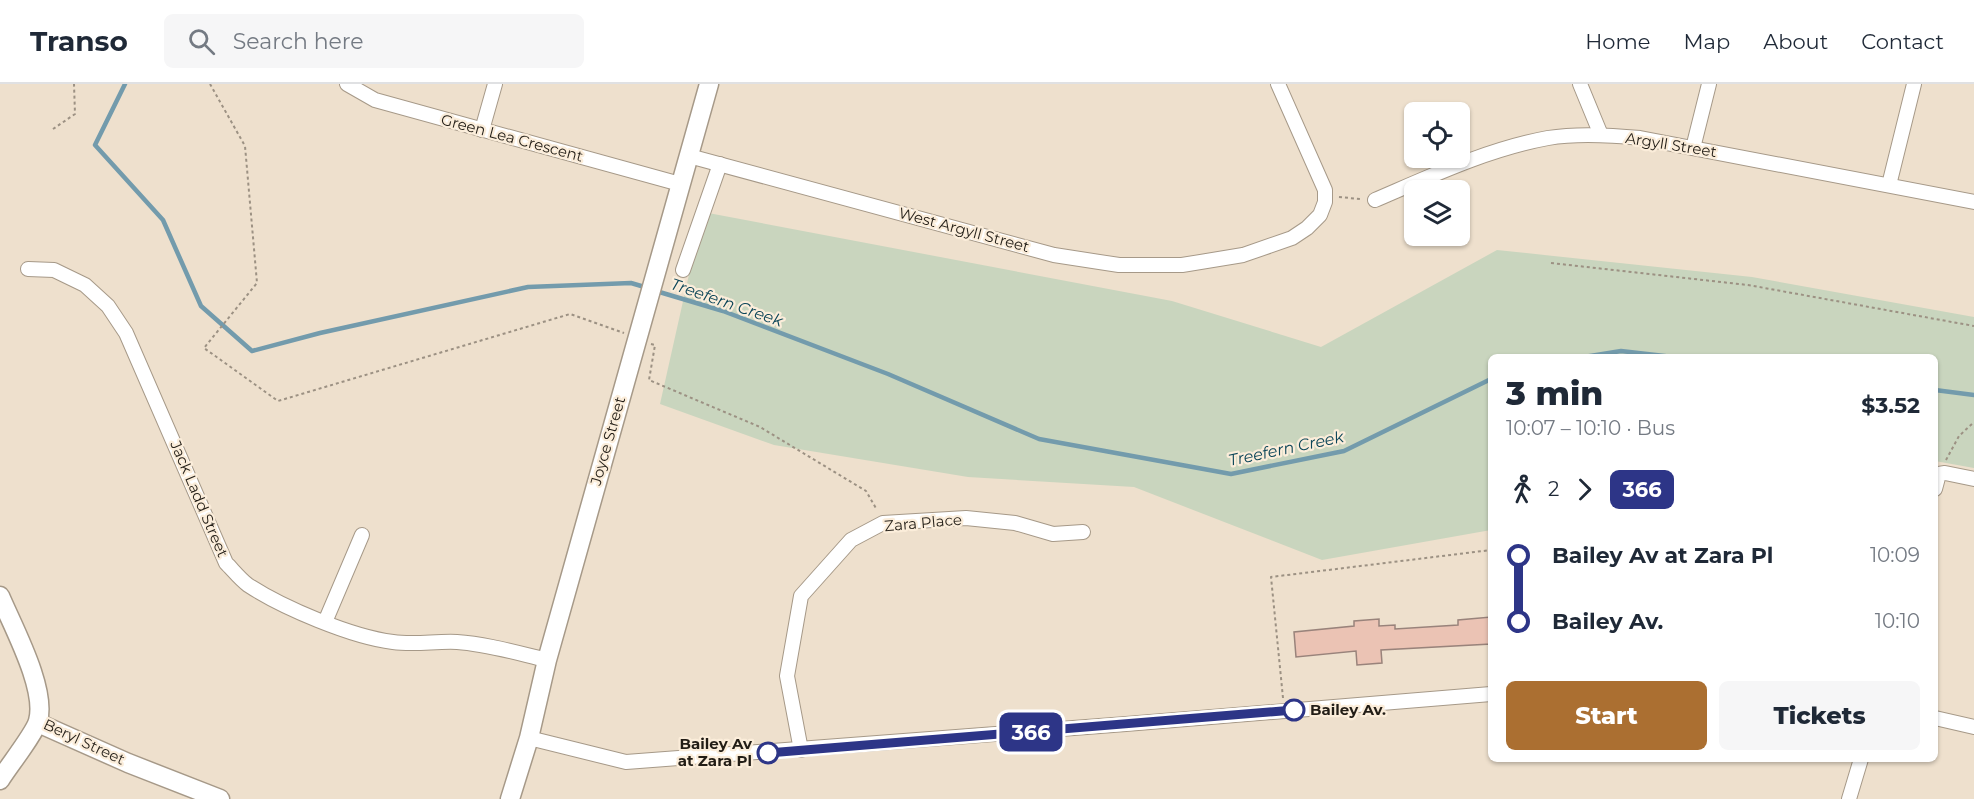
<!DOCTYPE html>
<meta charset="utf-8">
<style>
:root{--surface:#fff;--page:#f6f6f7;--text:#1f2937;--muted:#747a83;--line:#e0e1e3;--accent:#ab6f31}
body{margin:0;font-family:Montserrat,sans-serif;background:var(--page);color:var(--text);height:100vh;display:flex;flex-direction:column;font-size:22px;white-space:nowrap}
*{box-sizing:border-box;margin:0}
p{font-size:20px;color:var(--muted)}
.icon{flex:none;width:33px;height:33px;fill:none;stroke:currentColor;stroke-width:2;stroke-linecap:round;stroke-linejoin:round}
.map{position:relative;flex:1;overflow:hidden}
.panel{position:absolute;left:1488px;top:270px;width:450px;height:408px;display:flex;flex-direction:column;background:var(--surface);border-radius:9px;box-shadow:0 2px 4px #0004}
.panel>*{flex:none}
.badge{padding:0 12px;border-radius:9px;font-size:21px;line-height:39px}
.tools{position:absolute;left:1404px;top:18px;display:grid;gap:12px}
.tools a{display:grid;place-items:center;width:66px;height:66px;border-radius:9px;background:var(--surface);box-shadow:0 2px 4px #0004;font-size:30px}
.map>.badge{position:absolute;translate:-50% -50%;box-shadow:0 0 0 3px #fff}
.legs{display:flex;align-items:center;gap:9px;height:66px;padding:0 18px;font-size:20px}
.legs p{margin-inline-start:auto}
.head{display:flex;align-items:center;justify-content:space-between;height:102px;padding:0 18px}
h1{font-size:33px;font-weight:800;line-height:45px}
.cta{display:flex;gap:12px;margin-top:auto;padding:12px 18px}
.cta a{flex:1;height:69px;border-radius:9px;background:var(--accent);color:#fff;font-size:24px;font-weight:800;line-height:69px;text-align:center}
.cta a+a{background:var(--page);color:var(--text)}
ul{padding:0 18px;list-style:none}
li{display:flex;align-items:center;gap:21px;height:66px;font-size:22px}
li i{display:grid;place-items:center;width:9px;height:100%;margin:0 8px;background:currentColor}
li i::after{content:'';width:15px;height:15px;margin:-8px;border:4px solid;border-radius:50%;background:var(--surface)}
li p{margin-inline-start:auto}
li:first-child i{background:linear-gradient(#0000 50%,currentColor 0)}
li:last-child i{background:linear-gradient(currentColor 50%,#0000 0)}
header{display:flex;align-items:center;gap:36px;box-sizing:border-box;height:84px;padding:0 30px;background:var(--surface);border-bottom:2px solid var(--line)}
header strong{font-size:28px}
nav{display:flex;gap:33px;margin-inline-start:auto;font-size:21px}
.search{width:420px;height:54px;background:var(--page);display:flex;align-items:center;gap:15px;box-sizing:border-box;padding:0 21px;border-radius:9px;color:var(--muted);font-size:22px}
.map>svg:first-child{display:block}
.green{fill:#c9d5be}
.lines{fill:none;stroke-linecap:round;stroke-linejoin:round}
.stream{stroke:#739bac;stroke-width:4.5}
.building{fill:#ebc3b4;stroke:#99837b;stroke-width:1.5}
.street-casing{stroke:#a69988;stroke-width:16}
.secondary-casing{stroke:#a69988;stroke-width:21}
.path{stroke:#9c9183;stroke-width:2;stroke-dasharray:3 3;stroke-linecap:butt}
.street{stroke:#fff;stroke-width:14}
.secondary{stroke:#fff;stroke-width:18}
.line-1-casing{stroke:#fff;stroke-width:14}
.line-1{stroke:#2d3587;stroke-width:9}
.stop-1-dot{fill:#fff;stroke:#2d3587;stroke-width:3}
.labels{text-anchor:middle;stroke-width:4.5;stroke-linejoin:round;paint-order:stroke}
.street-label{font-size:15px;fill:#221d16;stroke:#fbedda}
.stop-label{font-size:15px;font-weight:bold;fill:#221d16;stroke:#fbedda;text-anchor:start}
.water-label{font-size:16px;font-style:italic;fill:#0b4558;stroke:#fbedda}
</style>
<header>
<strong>Transo</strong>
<div class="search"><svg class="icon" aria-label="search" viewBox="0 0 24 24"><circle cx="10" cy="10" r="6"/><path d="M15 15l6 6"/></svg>Search here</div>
<nav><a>Home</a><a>Map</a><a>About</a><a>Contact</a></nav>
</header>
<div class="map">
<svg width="1974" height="715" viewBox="0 0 1974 715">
<rect width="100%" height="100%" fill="#eee0cd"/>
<path class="green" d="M703,128L1172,217L1321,263L1497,166L1752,193L1974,233V384L1935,377V273H1491V446L1322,476L1134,403L968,393L774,361L660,320Z"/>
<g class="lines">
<g class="stream">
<path d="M125,0L95,61L163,136L201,222L252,267L320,249L528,203L631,199L648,204"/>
<path d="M656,207L723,227L888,290L1039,355L1231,390L1344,367L1491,295"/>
<path d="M1584,273L1621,267L1673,273"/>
<path d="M1935,306L1974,311"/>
</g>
</g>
<path class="building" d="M1491,533V560L1381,566L1382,579L1357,581L1356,567L1296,573L1294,548L1354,542V537L1379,535V542L1395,541V545L1458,541V536Z"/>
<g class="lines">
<g class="street-casing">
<g id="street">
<path d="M347,0L375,16L680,100"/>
<path d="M1580,0L1601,51"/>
<path d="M482,46L495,0"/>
<path d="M1693,64L1709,0"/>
<path d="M689,72L1054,171L1119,181H1182L1243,171L1292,154L1307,144L1320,131L1325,118V106L1278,0"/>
<path d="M1889,101L1914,0"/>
<path d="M1375,116C1431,92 1488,65 1548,54C1578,49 1610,51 1640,54L1974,118"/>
<path d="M28,185L54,186L85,201L108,222L126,249L226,479C233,486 240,495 248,501C283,524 352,553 393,558C414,561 436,557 457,558C487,560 517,569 547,576"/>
<path d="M683,186L720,80"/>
<path d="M1935,405L1939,390L1945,389L1974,395"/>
<path d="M325,538L362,451"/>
<path d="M1935,634L1974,643"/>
<path d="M529,654L626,678L1126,640L1491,610"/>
<path d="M801,666L787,592L801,512L851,456L883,439L966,434L1015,439L1053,450L1083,448"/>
<path d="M1849,715L1861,675"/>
</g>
</g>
<g class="secondary-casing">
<g id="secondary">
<path d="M0,512C13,543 47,605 38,637C35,649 8,683 0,696"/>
<path d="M38,639L128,679L220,715"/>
<path d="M510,715L529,654L547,576L709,0"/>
</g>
</g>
<g class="path">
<path d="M210,0L245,62L257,199L204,264L278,317L570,230L624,249"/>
<path d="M53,45L75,30L74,0"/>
<path d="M1339,113L1360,115"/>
<path d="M1551,179L1748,201L1974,242"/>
<path d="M651,260L655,261L649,296L760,343L866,407L877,426"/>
<path d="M1946,376L1959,352L1974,338"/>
<path d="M1283,614L1271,493L1491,466"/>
</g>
<use href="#street" class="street"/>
<use href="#secondary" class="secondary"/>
</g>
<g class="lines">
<g class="line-1-casing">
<path id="line-1" d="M768,669L1294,626"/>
</g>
<use href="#line-1" class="line-1"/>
</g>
<g class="stop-1-dot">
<circle cx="1294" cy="626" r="10"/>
<circle cx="768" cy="669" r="10"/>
</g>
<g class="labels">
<g class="street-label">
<text transform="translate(512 54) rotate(15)" y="5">Green Lea Crescent</text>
<text transform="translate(1671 61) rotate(9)" y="5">Argyll Street</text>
<text transform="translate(964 146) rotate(15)" y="5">West Argyll Street</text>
<text transform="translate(608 357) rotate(-74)" y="5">Joyce Street</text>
<text transform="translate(199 415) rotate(67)" y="5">Jack Ladd Street</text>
<text transform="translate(923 439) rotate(-5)" y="5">Zara Place</text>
<text transform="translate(84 658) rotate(25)" y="5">Beryl Street</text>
</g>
<g class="stop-label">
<text x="1310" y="631">Bailey Av.</text>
<text x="752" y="665" text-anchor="end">Bailey Av<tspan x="752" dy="17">at Zara Pl</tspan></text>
</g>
<g class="water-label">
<text transform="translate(727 218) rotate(19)" y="6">Treefern Creek</text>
<text transform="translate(1286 364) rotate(-12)" y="6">Treefern Creek</text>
</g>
</g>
</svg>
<div class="tools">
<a><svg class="icon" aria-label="locate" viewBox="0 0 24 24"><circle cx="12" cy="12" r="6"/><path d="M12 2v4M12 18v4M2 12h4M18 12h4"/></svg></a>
<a><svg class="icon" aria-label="layers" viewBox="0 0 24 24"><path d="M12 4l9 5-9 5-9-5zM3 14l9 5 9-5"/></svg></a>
</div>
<b class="badge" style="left:1031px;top:648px;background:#2d3587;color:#fff">366</b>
<section class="panel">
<div class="head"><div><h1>3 min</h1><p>10:07 – 10:10 · Bus</p></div><b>$3.52</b></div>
<div class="legs"><svg class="icon" aria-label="walk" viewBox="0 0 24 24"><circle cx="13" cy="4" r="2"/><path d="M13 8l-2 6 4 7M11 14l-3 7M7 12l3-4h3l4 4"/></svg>2<svg class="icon" aria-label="forward" viewBox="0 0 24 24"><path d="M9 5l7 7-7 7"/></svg><b class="badge" style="background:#2d3587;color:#fff">366</b></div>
<ul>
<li><i style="color:#2d3587"></i><b>Bailey Av at Zara Pl</b><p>10:09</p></li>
<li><i style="color:#2d3587"></i><b>Bailey Av.</b><p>10:10</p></li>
</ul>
<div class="cta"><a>Start</a><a>Tickets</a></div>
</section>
</div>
